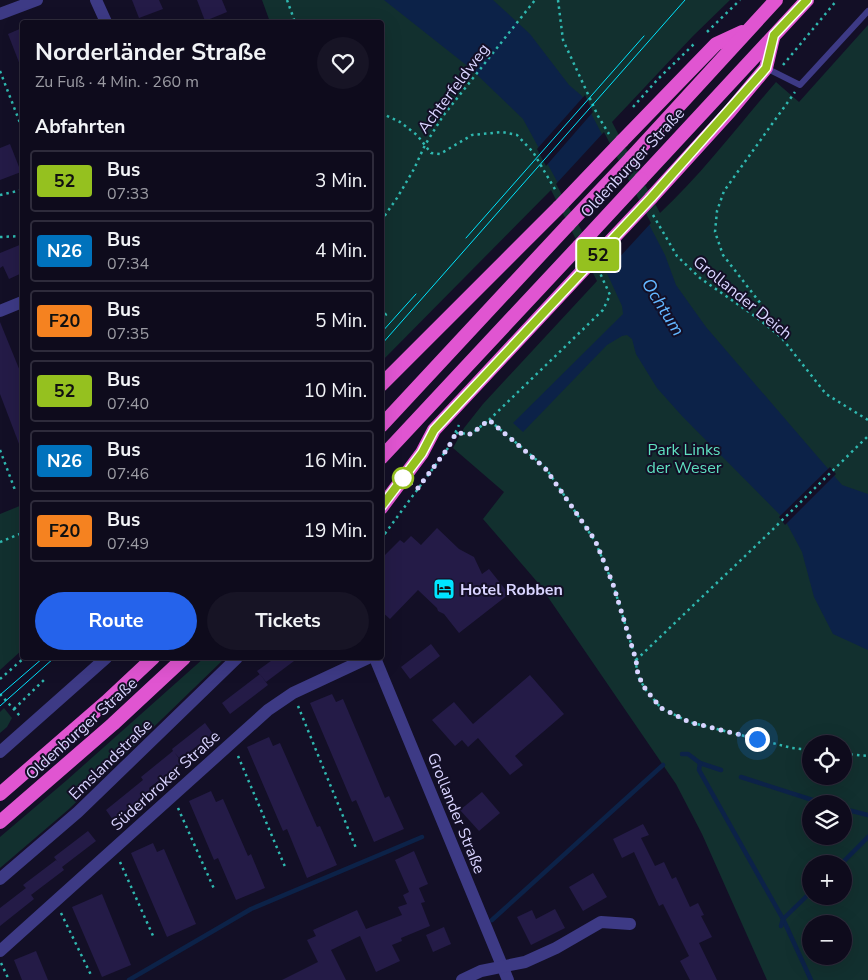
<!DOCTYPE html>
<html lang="de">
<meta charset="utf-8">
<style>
:root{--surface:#0e0b1c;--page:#171425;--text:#f1f3f6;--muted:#9b9ba3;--line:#2e2b3b;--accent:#2563eb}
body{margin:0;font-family:"Nunito Sans",sans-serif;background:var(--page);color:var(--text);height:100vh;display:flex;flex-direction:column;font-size:19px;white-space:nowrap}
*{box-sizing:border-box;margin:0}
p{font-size:16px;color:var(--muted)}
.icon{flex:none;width:28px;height:28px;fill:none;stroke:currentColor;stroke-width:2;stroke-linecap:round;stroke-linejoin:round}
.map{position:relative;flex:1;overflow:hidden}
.side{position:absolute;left:20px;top:20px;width:364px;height:640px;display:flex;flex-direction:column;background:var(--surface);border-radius:5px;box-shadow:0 5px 20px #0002,0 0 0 1px var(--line)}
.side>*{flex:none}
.badge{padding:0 10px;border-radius:4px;font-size:18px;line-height:32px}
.fabs{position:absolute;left:802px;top:735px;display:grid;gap:10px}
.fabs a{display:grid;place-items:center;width:50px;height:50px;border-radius:50%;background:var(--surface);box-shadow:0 5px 20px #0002,0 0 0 1px var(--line);font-size:25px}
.you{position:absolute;width:25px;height:25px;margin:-12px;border:4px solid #fff;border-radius:50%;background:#1a73e8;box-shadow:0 0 0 8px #1a73e833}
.map>.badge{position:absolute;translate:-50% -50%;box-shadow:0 0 0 2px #fff}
h2{padding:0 15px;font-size:19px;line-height:45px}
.round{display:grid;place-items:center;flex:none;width:52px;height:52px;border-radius:26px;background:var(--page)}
.headline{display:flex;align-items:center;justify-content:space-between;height:85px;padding:0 15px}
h1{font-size:24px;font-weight:700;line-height:38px}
.button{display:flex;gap:10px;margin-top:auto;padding:10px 15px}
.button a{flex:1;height:58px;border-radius:30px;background:var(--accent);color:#fff;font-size:20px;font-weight:700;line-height:58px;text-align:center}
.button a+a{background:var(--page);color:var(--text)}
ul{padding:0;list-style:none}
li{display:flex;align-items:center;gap:15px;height:62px;margin:0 10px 8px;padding:0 5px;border:2px solid var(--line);border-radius:5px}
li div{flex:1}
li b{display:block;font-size:19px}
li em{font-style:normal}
li .badge{min-width:55px;font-weight:700;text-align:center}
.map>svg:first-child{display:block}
.green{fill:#12302f;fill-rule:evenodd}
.water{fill:#0c2248}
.pier{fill:#130f26}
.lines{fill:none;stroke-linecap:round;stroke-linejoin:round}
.stream{stroke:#0c2248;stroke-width:4.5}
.building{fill:#241b47}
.path{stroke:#2fb8b0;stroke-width:2.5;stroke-dasharray:2.5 4;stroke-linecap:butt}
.service{stroke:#3d3a85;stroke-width:6}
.minor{stroke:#3d3a85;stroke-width:12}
.tertiary{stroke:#3d3a85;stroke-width:12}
.trunk{stroke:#e055d1;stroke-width:14}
.tram{stroke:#00e5ff;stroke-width:1}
.trunk-bridge{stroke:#e055d1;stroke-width:14}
.line-casing{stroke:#fff;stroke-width:11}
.line{stroke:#95c11f;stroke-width:8}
.walk{stroke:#d9d4ff;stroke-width:5;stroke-dasharray:0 9}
.stop-dot{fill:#fff;stroke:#95c11f;stroke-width:2.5}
.labels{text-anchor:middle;stroke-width:4;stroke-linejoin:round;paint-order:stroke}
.street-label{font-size:16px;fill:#d9d4ff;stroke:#130f26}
.park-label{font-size:16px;fill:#5fe0c0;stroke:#130f26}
.poi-label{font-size:16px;font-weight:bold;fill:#d9d4ff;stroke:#130f26;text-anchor:start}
.water-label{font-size:18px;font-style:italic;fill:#62b6ff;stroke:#130f26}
</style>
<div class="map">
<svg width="868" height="980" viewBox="0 0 868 980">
<rect width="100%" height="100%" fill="#130f26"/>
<g class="green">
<path d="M262,0H730L693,36L612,122L660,213C702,174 738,126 776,82L799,102L868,25V980H767L702,834L676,784L539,584L483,519L504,492L453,448L464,428L483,404L597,281L551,190L381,362V22H270ZM811,744H844V776H811ZM811,804H844V836H811ZM811,864H844V896H811ZM811,924H844V956H811Z"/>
<path d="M22,505V650L0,670V514Z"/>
<path d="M204,658H225L69,809L0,868V837L67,780Z"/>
<path d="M4,708L12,718L7,727L0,733V712Z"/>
</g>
<path class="water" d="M384,0H493L530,34L569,85L582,96L665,255L676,285L706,327L842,485L868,494V650L833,634L814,597L802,552L785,520L682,416L657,388L636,354L632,339L627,335L622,336L607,345L523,432L513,423L623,314L622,306L606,271L523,119L470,68Z"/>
<g class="pier">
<path d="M585,95L593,112L546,166L537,149Z"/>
<path d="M604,132L651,223L605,273L556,184Z"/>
<path d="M830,467L836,474L785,525L779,517Z"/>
</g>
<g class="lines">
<g class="stream">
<path d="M682,754H688L700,763L721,770"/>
<path d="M700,763L699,770L783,919L811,980"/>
<path d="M741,777L825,804"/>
<path d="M844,809L868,815"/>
<path d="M841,864L868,837"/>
<path d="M492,920L663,765"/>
<path d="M781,926L783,919L811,892"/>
<path d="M129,980L251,909L422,837"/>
</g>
</g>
<g class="building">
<path d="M132,0H159L163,9L139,18Z"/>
<path d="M197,0H222L227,12L205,21Z"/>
<path d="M22,28V70L8,34Z"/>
<path d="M10,144L21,172L0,180V148Z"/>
<path d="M22,244V273L9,279L3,266L0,268V253Z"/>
<path d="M0,322L22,376L21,449L0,394Z"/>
<path d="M437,528L459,549L474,557L482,574L489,569L509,594L459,633L444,614L438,611L437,608L418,590L390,619L381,611V559L400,540L404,543L411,536L421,545Z"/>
<path d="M431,644L440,656L410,679L401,667Z"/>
<path d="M275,658H298L266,682L257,671Z"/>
<path d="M260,674L268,685L230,714L222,703Z"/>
<path d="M530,675L564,714L515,756L523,765L510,775L478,738L468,747L462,740L455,746L432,720L454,702L473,724Z"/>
<path d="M332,694L336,702L343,699L385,798L389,796L404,829L374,842L356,800L352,802L310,703Z"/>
<path d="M205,723L213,734L180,759L175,753L182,763L149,788L151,791L113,820L106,810L143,780L141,777L173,751L172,749Z"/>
<path d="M269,737L273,746L280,743L317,827L320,826L337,865L307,878L287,829L283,831L247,747Z"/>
<path d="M211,791L216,802L223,799L248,856L251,854L265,888L236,900L218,858L214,860L189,801Z"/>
<path d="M482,792L500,813L479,831L460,810Z"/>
<path d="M643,824L649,835L641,838L655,866L664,862L672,879L676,877L690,907L698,903L704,915L701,916L712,937L699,943L717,980H690L680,961L689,956L663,904L659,906L634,852L622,858L613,839Z"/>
<path d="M88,831L96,841L62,867L64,870L31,895L29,892L34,899L0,926V908L26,888L23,885L56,860L58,862L54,857Z"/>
<path d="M153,843L157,852L164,849L196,924L167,937L131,853Z"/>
<path d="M414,851L428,884L419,888L425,902L421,903L430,926L401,938L402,941L392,945L400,961L376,972L360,936L331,950L346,980H282L318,962L307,940L316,936L313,930L357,910L366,929L402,915L398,907L407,904L403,895L409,892L395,860Z"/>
<path d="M593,873L607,897L583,911L569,887Z"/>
<path d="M102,894L131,965L102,977L72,907Z"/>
<path d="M555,909L565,928L531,945L517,917L532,910L536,919Z"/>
<path d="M444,927L451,944L433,952L426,935Z"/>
<path d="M36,951L48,980H22L14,960Z"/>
</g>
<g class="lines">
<g class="path">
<path d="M287,0L295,22"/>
<path d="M558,0L563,40L598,116L609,134"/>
<path d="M707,32L740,0"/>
<path d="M783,65L837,0"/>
<path d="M0,71L22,128"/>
<path d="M633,107L658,79L695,43"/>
<path d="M381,113L400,122L417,135L431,153L440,154L472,135L502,132L517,135L533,152L556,191"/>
<path d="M0,195L22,190"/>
<path d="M653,215L677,256L700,278L756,317L781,337L826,394L868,420"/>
<path d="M381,221L397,198L414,169L425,145L443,116L535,0"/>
<path d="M0,237L22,236"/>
<path d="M381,308L386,315L381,321"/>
<path d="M780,336L761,304L723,255L715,232L717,211L724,191L795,92"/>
<path d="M489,420L603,310L610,295L600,273"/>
<path d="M456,433L471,434L489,420L545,467L595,541L613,584L636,660L637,675L646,690L661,708L689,722L792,748L811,750"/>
<path d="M0,450L15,490"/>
<path d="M381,529L385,535"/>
<path d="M381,539L448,448L459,425"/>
<path d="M0,542L22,533"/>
<path d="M636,660L766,536L868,436"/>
<path d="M0,679L24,658"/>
<path d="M0,694L20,716"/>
<path d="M298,706L356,848"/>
<path d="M14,709L45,679"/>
<path d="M844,754L868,756"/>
<path d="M238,756L286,869"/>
<path d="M178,808L215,891"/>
<path d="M120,862L154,938"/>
<path d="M61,913L91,975"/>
<path d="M1,963L9,980"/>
</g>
<path class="service" d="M766,68L800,85L868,11"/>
<g class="minor">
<path d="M0,14L37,0"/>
<path d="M0,311L22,302"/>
<path d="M375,658L508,980"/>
<path d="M0,951L268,710L293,693L368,658"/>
<path d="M462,980L481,971L525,962L556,948L601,922L630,924"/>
</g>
<g class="tertiary">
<path d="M96,0L106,22"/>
<path d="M0,752L106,658"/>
<path d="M0,879L78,812L237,658"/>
</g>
<g class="trunk">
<path d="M622,141L716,44L742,32"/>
<path d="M631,158L776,0"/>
<path d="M641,179L807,0"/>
<path d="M651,198L730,111L766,68L773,38"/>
<path d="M381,385L559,207"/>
<path d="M381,426L568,225"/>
<path d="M381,458L579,246"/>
<path d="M381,508L422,453L434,430L588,265"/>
<path d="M0,794L106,702L153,658"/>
<path d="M0,822L113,724L184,658"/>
</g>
<g class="tram">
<path d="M466,238L644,36"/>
<path d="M381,333L416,294"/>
<path d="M381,345L685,0"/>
<path d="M0,695L43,658"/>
<path d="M0,706L54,658"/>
</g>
<g class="trunk-bridge">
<path d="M559,207L622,141"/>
<path d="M568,225L631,158"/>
<path d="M579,246L641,179"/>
<path d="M588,265L651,198"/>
</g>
</g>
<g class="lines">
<g class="line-casing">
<path id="line" d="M381,507L422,453L434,430L651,198L760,75L766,68L774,35L807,0"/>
</g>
<use href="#line" class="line"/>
<path class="walk" d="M403,478L418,488L448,448L456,433L471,434L489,420L545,468L595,540L613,584L636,660L638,675L646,690L661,708L689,722L757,739"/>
</g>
<defs>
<g id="hotel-square" transform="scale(1.125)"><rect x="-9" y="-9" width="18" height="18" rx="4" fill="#00e5ff" stroke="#130f26"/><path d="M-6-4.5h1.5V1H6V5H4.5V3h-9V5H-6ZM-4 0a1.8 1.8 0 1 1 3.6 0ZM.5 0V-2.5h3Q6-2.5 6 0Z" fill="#111"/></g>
</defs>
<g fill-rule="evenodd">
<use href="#hotel-square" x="444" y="589"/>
</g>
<circle class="stop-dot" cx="403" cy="478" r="10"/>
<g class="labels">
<g class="street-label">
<text transform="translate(453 88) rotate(-53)" y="6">Achterfeldweg</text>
<text transform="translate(632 162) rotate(-47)" y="6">Oldenburger Straße</text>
<text transform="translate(743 297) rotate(39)" y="6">Grollander Deich</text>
<text transform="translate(81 728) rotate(-42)" y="6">Oldenburger Straße</text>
<text transform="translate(110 759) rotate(-44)" y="6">Emslandstraße</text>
<text transform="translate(165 780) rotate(-42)" y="6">Süderbroker Straße</text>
<text transform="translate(457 813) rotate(68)" y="6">Grollander Straße</text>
</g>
<g class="park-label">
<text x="684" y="455">Park Links<tspan x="684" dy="18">der Weser</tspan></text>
</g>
<g class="poi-label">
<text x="460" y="595">Hotel Robben</text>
</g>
<g class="water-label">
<text transform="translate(663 307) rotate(58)" y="6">Ochtum</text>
</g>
</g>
</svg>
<div class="fabs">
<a><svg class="icon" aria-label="locate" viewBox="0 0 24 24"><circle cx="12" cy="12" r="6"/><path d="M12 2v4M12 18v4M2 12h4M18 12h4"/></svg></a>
<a><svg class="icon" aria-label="layers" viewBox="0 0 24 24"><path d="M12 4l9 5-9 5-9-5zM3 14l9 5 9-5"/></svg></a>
<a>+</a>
<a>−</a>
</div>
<div class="you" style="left:757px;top:739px"></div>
<b class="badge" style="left:598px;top:255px;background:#95c11f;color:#111">52</b>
<section class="side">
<div class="headline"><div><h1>Norderländer Straße</h1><p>Zu Fuß · 4 Min. · 260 m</p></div><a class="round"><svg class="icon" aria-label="heart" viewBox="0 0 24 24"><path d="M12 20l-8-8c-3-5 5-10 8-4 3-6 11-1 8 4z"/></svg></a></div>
<h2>Abfahrten</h2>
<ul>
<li><span class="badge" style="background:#95c11f;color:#111">52</span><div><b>Bus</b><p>07:33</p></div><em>3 Min.</em></li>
<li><span class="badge" style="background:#0072bc;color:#fff">N26</span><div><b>Bus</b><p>07:34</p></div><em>4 Min.</em></li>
<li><span class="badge" style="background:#f58220;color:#111">F20</span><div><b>Bus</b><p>07:35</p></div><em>5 Min.</em></li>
<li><span class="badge" style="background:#95c11f;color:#111">52</span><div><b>Bus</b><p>07:40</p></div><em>10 Min.</em></li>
<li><span class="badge" style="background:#0072bc;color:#fff">N26</span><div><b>Bus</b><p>07:46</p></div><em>16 Min.</em></li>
<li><span class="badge" style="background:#f58220;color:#111">F20</span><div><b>Bus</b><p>07:49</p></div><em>19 Min.</em></li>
</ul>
<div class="button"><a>Route</a><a>Tickets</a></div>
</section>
</div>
